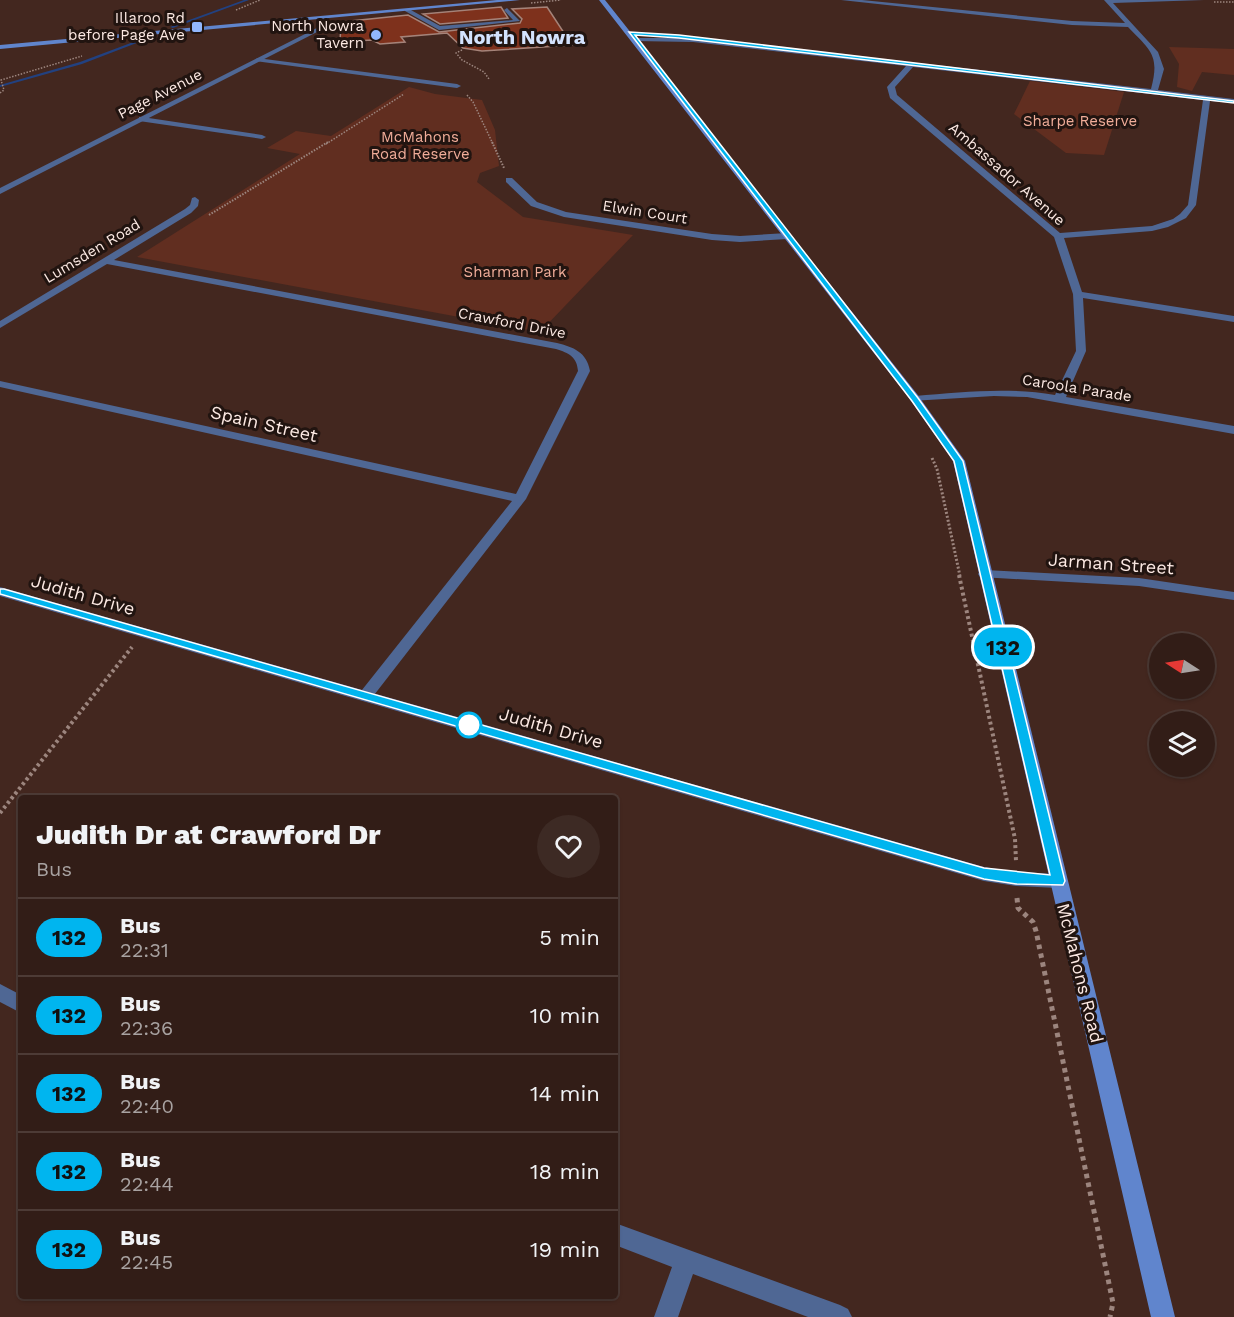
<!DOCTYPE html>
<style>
:root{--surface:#321d17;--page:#3d2a24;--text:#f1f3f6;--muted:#a8a2a1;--line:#4d3b36}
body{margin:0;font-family:"Work Sans",sans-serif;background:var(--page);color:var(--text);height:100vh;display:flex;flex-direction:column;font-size:22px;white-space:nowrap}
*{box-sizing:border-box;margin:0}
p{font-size:20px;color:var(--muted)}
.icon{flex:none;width:33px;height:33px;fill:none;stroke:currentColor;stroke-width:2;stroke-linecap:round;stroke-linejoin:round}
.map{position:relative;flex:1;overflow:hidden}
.side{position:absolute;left:18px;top:795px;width:600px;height:504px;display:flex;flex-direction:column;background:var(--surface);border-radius:6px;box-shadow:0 2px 4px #0004,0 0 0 2px var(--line)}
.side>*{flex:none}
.badge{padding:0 12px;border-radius:20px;font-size:21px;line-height:39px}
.needle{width:39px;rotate:282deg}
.fabs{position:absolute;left:1149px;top:633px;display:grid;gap:12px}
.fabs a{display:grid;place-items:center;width:66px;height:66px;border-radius:50%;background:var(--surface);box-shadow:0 2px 4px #0004,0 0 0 2px var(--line);font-size:30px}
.map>.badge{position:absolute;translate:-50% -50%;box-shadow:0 0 0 3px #fff}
.round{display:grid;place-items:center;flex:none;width:63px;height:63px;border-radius:32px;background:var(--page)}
.summary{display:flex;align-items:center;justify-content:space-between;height:102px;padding:0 18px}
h1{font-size:28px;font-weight:800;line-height:45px}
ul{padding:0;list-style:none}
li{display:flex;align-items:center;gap:18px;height:78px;padding:0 18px;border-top:2px solid var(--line)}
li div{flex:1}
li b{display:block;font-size:22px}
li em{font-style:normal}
li .badge{min-width:66px;font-weight:700;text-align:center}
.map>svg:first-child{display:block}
.green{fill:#612e20}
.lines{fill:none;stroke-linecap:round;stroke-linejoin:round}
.stream{fill:#224180;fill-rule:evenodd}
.building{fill:#7e311c;stroke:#a58379;stroke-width:1.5}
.path-far4{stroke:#9c857e;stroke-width:1.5;stroke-dasharray:1.5 1.5;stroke-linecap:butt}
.path-far3{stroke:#9c857e;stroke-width:2;stroke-dasharray:1.5 1.5;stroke-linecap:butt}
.path-far2{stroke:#9c857e;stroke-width:3;stroke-dasharray:2 2;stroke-linecap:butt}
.path-far1{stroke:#9c857e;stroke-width:4;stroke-dasharray:3 3;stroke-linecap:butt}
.path{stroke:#9c857e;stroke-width:5;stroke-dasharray:4.5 4.5;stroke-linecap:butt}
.service{fill:#4f6794;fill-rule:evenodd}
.minor{fill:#4f6794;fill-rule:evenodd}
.tertiary{fill:#4f6794;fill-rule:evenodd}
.secondary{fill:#6085cd;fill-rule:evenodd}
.line{fill:#00b5ef;stroke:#fff;stroke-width:1.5}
.poi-dot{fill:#92b7fd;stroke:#211410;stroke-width:2}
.stop-dot{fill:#fff;stroke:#00b5ef;stroke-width:3}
.labels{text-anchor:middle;stroke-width:6;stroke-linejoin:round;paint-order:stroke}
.far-poi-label{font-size:15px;fill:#fce9e3;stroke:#211410;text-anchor:end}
.far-street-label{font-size:15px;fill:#fce9e3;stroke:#211410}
.far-park-label{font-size:15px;fill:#f1ad99;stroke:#211410}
.street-label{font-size:18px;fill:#fce9e3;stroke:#211410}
.far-district-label{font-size:20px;font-weight:bold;fill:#d3e2fd;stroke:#211410}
</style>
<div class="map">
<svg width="1234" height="1317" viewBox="0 0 1234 1317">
<rect width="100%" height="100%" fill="#43271f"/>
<g class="green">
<path d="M1169,47L1234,49V75L1202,72L1192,91L1177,87L1179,64Z"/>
<path d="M1030,81L1124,92L1104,155L1066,153L1014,114Z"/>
<path d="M409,87L435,94L482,100L495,130L499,166L480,173L477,182L523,217L633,235L540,332L137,257L300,154L267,148L296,131L331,136Z"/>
</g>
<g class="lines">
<g class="stream">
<path d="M244,0H249L173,28L170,27Z"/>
<path d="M144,38L147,39L82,64L0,87V85L80,62Z"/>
</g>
</g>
<g class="building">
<path d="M501,7L508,18L440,24L423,14Z"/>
<path d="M547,7L572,45L482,51L463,48L447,33L401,37L405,42L380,44L372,40L340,42L341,22L408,15L439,32L520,23L522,19L512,9Z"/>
</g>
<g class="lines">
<g class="path-far4">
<path d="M1214,2H1234"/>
<path d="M531,3L561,0"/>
<path d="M236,10L260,0"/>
<path d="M462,50L456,53L462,60L484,72L489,79"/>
<path d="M0,93L4,90L1,80L82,56"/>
<path d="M467,95L473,102L493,144"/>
<path d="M326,144L404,94"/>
</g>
<g class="path-far3">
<path d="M492,142L504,168"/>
<path d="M209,215L328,142"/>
</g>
<path class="path-far2" d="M932,458L937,469L960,576"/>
<g class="path-far1">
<path d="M959,575L1015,839L1016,861"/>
<path d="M0,813L132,647"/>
</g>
<path class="path" d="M1017,898L1018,908L1033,922L1036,931L1113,1303L1110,1317"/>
<path class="service" d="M405,9H409L440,26L513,20L504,10L507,8L520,21L439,30L405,11Z"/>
<g class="minor">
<path d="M841,0H862L1072,21L1125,23L1104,0H1204L1113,3L1158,52L1164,69L1158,90L1234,99V103L1210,101L1196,205L1186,218L1168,227L1152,231L1064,238L1082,292L1234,316V322L1083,298L1086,351L1066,397L1234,426V434L1027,397L994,396L911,401V397L915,396C963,392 1008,387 1055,395L1076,351L1073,294L1054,237L890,98L887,87L906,66L693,42L634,41L632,38H693L1151,89C1160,55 1151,51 1128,27L1072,25ZM913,67L1203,100L1188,205L1180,214L1173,219L1152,226L1060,233L897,95L895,87Z"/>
<path d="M257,58L457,84L461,86L457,88L255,61Z"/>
<path d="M142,117L262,135L266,137L262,139L139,121V117Z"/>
<path d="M506,178H512L537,202L566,212L712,234L740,236L787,233L792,236L787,239L740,242L712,240L564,217L531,206L506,182Z"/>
<path d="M195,197L199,200L198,206L191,213L114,260L557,343C573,347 587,352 590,371L526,499L371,699H361L358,695L512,501L0,387V381L516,494L578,371C577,357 569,353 556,349L107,264L0,328V321L185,209L190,205L192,198Z"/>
<path d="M985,570L1139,578L1234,592V600L1139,586L980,577L978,574L980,571Z"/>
<path d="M0,984L21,995V1013L0,1002Z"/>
<path d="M615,1223L840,1305L848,1309L852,1317H808L693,1274L678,1317H654L672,1267L615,1245Z"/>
</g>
<g class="tertiary">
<path d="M323,17H327L330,23L319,31L0,194V188L315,29L324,22Z"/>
<path d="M0,587L984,867L1016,872L1058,874L1064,876L1067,881L1064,886L1058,888L1016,886L984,881L0,596Z"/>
</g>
<g class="secondary">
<path d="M497,0H520L0,49V45Z"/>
<path d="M599,0H605L917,394L965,461L1175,1317H1151L953,461L909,398Z"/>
</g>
</g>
<path class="line" d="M629,32L679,35L1234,101V103L679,38L635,35L918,398L963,461L1065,881L1063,885L1016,884L984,879L0,594V589H4L984,868L1050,875L954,461L912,401Z"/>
<g class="poi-dot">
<rect x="191" y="21" width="12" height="12" rx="3"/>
<circle cx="376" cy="35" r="6"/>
</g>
<circle class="stop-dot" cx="469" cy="725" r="12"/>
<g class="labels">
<g class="far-poi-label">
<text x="185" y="23">Illaroo Rd<tspan x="185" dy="17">before Page Ave</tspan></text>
<text x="364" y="31">North Nowra<tspan x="364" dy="17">Tavern</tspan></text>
</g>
<g class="far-street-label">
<text transform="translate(160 94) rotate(-27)" y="5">Page Avenue</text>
<text transform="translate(1007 174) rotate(41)" y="5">Ambassador Avenue</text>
<text transform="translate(645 212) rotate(9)" y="5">Elwin Court</text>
<text transform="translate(92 251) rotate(-31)" y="5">Lumsden Road</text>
<text transform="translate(512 323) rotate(11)" y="5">Crawford Drive</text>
<text transform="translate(1077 388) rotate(9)" y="5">Caroola Parade</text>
</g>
<g class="far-park-label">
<text x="1080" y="126">Sharpe Reserve</text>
<text x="420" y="142">McMahons<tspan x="420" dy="17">Road Reserve</tspan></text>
<text x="515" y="277">Sharman Park</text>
</g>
<g class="street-label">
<text transform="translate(264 424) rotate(13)" y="6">Spain Street</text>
<text transform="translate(1111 564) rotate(4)" y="6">Jarman Street</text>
<text transform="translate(83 595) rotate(16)" y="6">Judith Drive</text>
<text transform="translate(551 728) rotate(16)" y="6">Judith Drive</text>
<text transform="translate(1080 973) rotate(76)" y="6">McMahons Road</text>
</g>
<g class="far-district-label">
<text x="522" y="44">North Nowra</text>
</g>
</g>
</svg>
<div class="fabs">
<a><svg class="needle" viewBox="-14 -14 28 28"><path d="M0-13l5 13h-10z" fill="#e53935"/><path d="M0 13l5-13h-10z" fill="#a8a2a1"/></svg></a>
<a><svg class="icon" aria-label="layers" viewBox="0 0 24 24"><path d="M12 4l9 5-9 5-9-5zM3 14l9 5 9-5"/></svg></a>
</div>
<b class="badge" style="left:1003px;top:647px;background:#00b5ef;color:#111">132</b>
<section class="side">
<div class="summary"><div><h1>Judith Dr at Crawford Dr</h1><p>Bus</p></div><a class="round"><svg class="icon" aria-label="heart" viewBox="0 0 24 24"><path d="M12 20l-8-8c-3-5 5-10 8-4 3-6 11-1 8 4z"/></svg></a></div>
<ul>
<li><span class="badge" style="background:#00b5ef;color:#111">132</span><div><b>Bus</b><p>22:31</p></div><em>5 min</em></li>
<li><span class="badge" style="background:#00b5ef;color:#111">132</span><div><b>Bus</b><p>22:36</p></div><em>10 min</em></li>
<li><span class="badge" style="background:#00b5ef;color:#111">132</span><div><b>Bus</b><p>22:40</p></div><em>14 min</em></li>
<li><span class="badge" style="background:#00b5ef;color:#111">132</span><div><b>Bus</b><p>22:44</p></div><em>18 min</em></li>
<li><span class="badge" style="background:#00b5ef;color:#111">132</span><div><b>Bus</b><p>22:45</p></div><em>19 min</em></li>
</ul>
</section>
</div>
